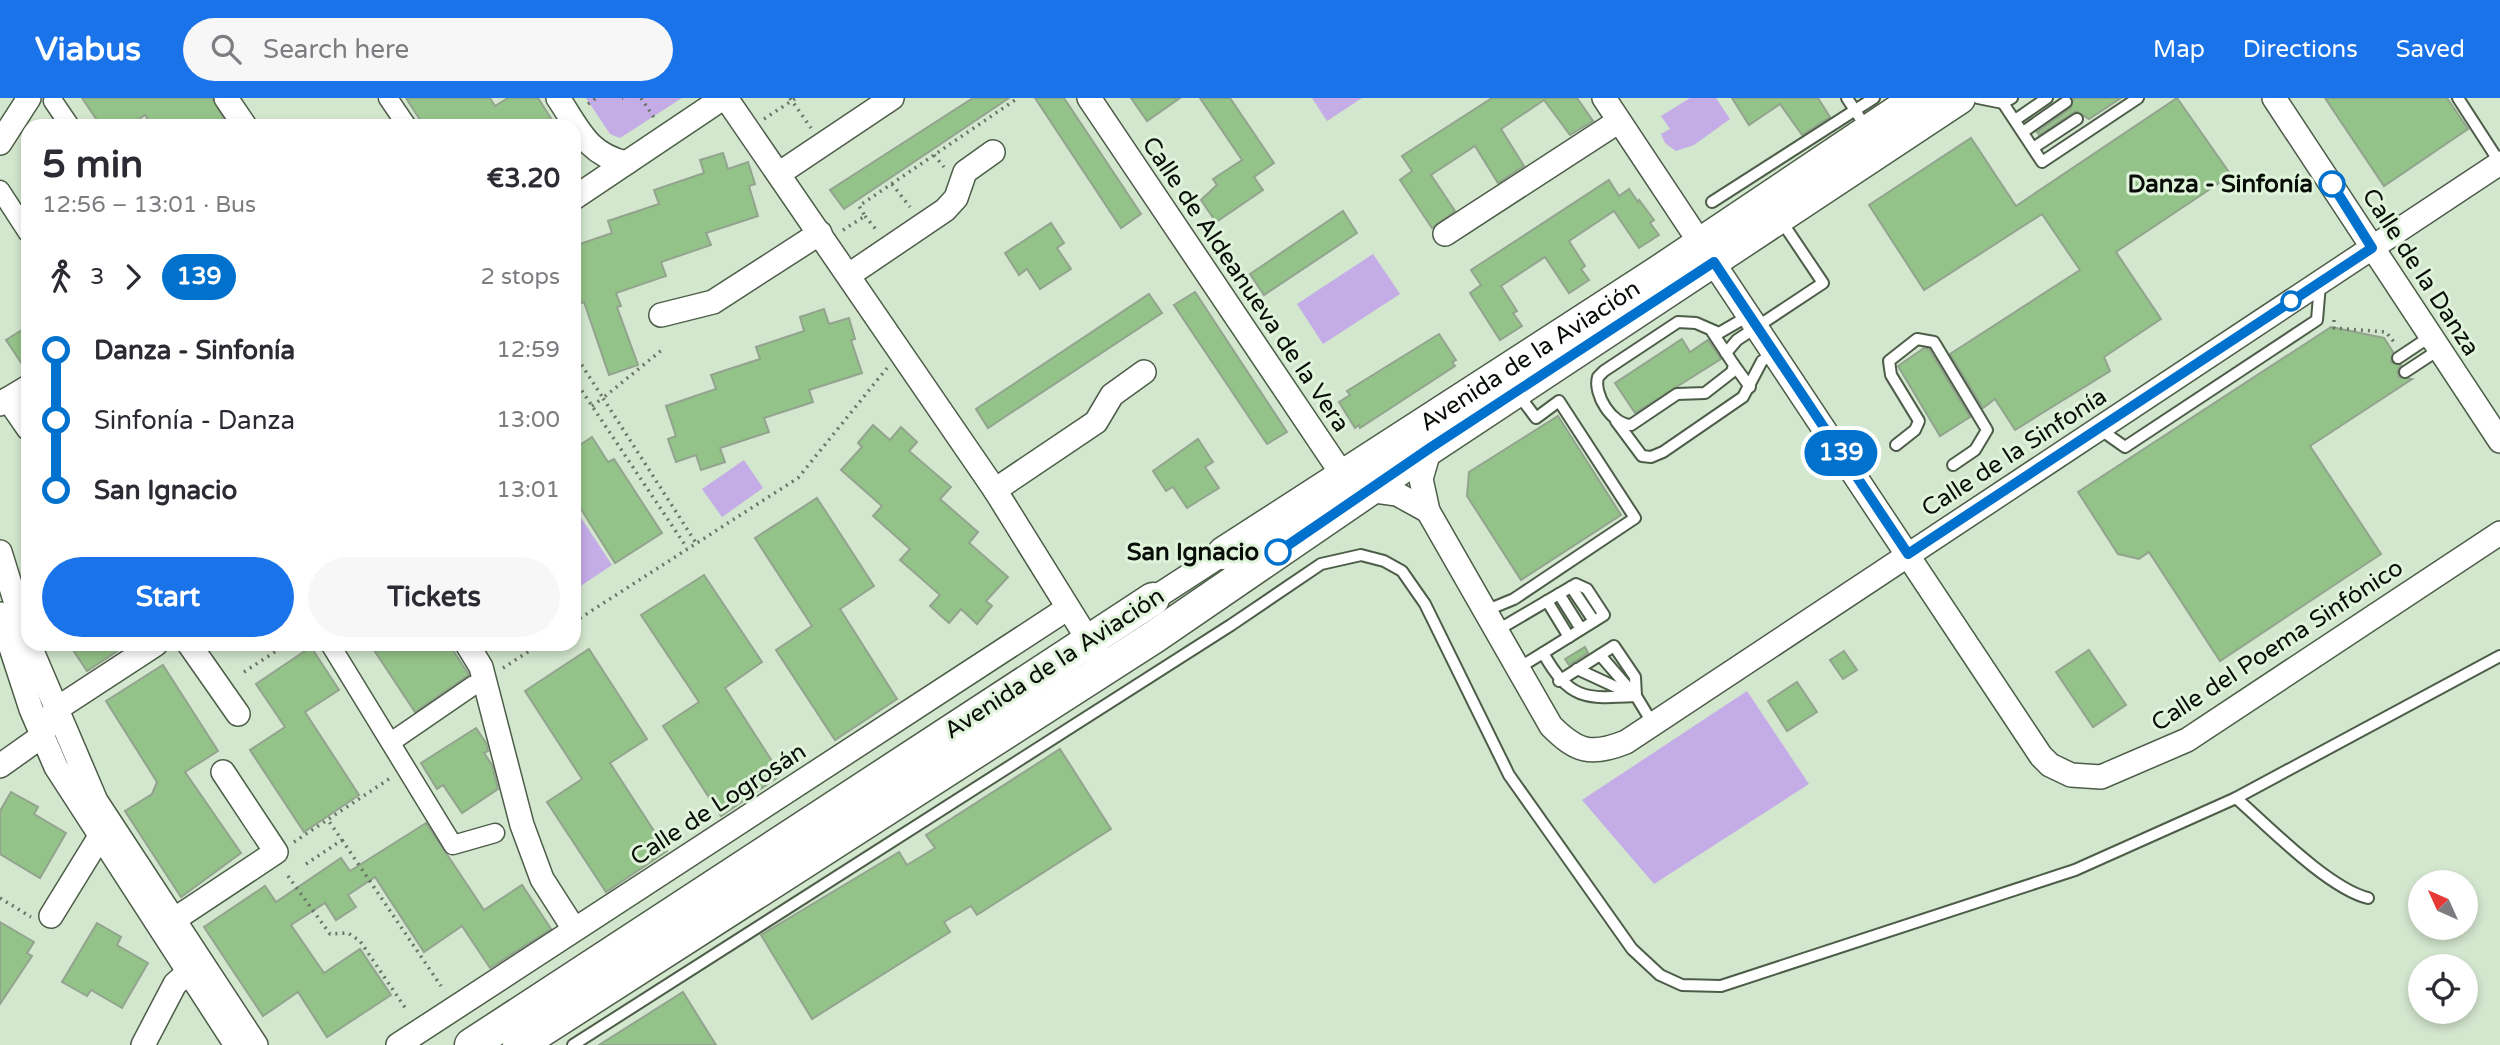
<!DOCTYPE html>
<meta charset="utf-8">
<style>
:root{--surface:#fff;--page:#f7f7f7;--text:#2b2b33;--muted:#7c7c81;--accent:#1a73e8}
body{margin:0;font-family:"Varela Round",sans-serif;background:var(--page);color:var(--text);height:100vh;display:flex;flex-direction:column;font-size:26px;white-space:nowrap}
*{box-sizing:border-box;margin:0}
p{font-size:23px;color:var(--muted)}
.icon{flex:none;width:38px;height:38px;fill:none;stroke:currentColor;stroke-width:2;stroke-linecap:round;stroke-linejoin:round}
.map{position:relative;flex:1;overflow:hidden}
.side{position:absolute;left:21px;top:21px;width:560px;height:532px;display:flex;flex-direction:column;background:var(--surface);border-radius:21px;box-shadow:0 4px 10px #0003}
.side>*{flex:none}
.badge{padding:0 14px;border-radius:23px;font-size:24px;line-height:46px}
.needle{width:46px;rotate:315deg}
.fabs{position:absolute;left:2408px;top:772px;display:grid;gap:14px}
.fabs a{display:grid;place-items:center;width:70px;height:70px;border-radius:50%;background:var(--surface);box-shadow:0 4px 10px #0003;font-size:35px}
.map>.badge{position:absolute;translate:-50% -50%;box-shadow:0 0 0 4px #fff}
.legs{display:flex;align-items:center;gap:10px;height:77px;padding:0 21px;font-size:23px}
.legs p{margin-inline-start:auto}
.head{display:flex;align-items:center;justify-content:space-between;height:119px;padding:0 21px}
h1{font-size:38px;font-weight:700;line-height:52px}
.button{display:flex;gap:14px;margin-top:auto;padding:14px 21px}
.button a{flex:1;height:80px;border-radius:42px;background:var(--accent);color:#fff;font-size:28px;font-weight:700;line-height:80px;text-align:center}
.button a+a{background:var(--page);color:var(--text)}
ul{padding:0 21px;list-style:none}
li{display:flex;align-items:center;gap:24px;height:70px;font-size:26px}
li i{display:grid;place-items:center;width:10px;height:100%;margin:0 9px;background:currentColor}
li i::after{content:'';width:18px;height:18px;margin:-9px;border:5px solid;border-radius:50%;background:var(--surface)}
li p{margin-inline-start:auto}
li:first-child i{background:linear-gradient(#0000 50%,currentColor 0)}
li:last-child i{background:linear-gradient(currentColor 50%,#0000 0)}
header{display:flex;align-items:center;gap:42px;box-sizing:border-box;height:98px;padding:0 35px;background:var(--accent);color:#fff}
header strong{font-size:33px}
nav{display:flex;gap:38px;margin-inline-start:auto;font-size:24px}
.search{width:490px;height:63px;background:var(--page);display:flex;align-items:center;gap:18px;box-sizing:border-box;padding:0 24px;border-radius:38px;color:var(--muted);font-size:26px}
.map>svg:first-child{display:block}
.green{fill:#c4ace7}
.building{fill:#94c389;stroke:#92a48e;stroke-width:2}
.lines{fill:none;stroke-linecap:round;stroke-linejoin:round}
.service-casing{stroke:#4c5d48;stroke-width:14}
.pedestrian-casing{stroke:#4c5d48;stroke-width:21}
.minor-casing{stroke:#4c5d48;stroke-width:26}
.secondary-casing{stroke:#4c5d48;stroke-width:35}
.path{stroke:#697566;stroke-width:3.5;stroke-dasharray:2 5;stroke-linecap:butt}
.service{stroke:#fff;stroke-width:10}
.pedestrian{stroke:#fff;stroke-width:18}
.minor{stroke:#fff;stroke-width:23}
.secondary{stroke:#fff;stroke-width:32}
.line-1-casing{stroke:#fff;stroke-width:16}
.line-1{stroke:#0072ce;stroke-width:10}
.stop-1-dot{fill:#fff;stroke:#0072ce;stroke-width:3.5}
.labels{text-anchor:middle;stroke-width:6;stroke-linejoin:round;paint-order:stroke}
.stop-label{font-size:24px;font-weight:bold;fill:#080e07;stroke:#e0f3db;text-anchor:end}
.street-label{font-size:24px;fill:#080e07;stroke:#e0f3db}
</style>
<header>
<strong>Viabus</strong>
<div class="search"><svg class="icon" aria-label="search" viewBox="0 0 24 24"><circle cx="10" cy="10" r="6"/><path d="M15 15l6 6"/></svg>Search here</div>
<nav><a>Map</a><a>Directions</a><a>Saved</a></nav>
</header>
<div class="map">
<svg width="2500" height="947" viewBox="0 0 2500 947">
<rect width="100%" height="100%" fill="#d3e6ce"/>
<g class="green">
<path d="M586,0H682L620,40L610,36Z"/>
<path d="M1312,0H1362L1327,23Z"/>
<path d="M1690,0H1716L1730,21L1694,47L1676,53L1665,45L1661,36L1670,31L1661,18Z"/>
<path d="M1373,156L1400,196L1323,246L1297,206Z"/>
<path d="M744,362L763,390L722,419L702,391Z"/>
<path d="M574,409L612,467L576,491L574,487Z"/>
<path d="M1747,593L1809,686L1654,786L1582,702Z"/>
</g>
<g class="building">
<path d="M82,0H212L228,28H152L145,17L129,28H101Z"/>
<path d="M406,0H490L495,8L508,0H538L556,28H424Z"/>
<path d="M973,0H1009L844,111L830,92Z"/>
<path d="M1035,0H1064L1141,116L1121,130Z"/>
<path d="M1131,0H1180L1147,23Z"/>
<path d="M1200,0H1230L1274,65L1254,79L1263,92L1216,124L1201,102L1217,87L1213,81L1242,62Z"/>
<path d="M1492,0H1577L1593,23L1570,37L1544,2L1501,31L1524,68L1498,85L1475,48L1431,77L1455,113L1432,130L1400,82L1412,73L1402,58Z"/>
<path d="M1732,0H1818L1830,19L1802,37L1780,6L1749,27Z"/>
<path d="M2073,0H2121L2089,21L2076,13L2039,37L2037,34L2071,10Z"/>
<path d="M2177,0L2231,77L2116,154L2161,221L2104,259L2110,273L2015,332L1995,301L1983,310L1950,256L2080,172L2042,116L1924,192L1869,107L1971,40L2016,108Z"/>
<path d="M2325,0H2447L2468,31L2384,88Z"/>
<path d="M723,55L728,71L748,64L755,86L749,88L758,118L706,135L711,147L661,164L666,178L616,195L621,208L617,209L638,267L609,277L584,204L574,208V148L612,135L608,123L659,106L654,92L704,75L700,62Z"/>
<path d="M1609,82L1619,98L1629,91L1638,104L1639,102L1654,122L1650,125L1659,137L1639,150L1614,113L1569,143L1585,168L1581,171L1589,182L1569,195L1545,159L1501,188L1517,213L1513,215L1522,228L1500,242L1470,195L1481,187L1471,172Z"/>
<path d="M1343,113L1357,135L1264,197L1250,176Z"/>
<path d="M1051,125L1064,145L1057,150L1071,171L1040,191L1027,171L1019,177L1005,155Z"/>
<path d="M1195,194L1287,334L1267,346L1174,207Z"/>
<path d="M1149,196L1162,215L988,330L976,311Z"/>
<path d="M824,211L829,226L849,220L855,241L851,242L862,275L809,292L813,304L764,320L769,334L720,350L725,364L701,372L696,357L676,364L668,341L676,338L666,308L716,291L711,277L760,261L756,249L804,233L800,219Z"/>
<path d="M28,228V275L6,242Z"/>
<path d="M2331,229L2384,240L2393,254L2391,264L2401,267L2397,274L2399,279L2412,281L2310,348L2381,456L2220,563L2149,454L2139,461L2118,456L2078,394Z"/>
<path d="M1439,236L1456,262L1452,264L1455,268L1360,330L1359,327L1355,330L1339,304L1350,297L1347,293Z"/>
<path d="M1682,241L1690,254L1708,242L1721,261L1635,315L1615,285Z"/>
<path d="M1924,250L1929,251L1970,319L1940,338L1898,268Z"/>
<path d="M1558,318L1621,417L1521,482L1467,398L1469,374Z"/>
<path d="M873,327L890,342L901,329L917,344L909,353L951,389L940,401L978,434L969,445L1008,479L986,503L992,508L977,526L961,511L949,525L930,508L940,497L900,462L910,451L873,418L882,408L841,372L862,349L858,345Z"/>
<path d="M592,339L608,364L614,361L662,435L615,465L574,400V351Z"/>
<path d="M1198,341L1213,364L1205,369L1219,390L1187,410L1173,389L1166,393L1153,373Z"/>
<path d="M817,400L874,488L840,511L897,601L835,642L776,552L812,528L755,440Z"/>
<path d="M704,477L762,564L725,590L781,677L721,718L663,628L699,604L641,517Z"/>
<path d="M83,546H128L87,573L73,552Z"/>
<path d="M370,546H449L469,577L415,614Z"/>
<path d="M311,549L339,592L305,614L359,697L304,734L250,652L285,629L256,586Z"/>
<path d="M1585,549L1588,555L1569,567L1565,561Z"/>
<path d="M589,551L647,641L610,665L667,753L606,794L547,704L582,681L525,593Z"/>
<path d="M2089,552L2126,607L2093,629L2056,574Z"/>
<path d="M1844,553L1857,572L1843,581L1830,562Z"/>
<path d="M163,567L218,653L185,674L241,755L181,799L125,713L152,696L157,684L106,603Z"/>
<path d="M1797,584L1817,614L1787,633L1768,603Z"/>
<path d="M476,630L486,645L488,653L484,655L492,667L498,691L462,715L443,687L437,691L421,665Z"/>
<path d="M1060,651L1111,731L977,817L971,808L944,824L950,834L812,921L761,837L899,754L907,767L935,750L926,737Z"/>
<path d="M11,694L38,709L34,716L66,735L40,780L0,756V713Z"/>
<path d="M426,725L484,812L522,787L551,831L490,870L462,828L424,854L375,779L348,797L356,809L336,822L325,805L291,827L324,875L360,851L391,897L327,939L298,894L263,918L204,829L265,788L276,804L341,760L350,773Z"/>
<path d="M0,824L34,844L27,855L32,858L0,906Z"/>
<path d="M97,825L121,839L117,847L148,865L122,910L91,892L87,898L62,884Z"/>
<path d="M683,894L716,947H599Z"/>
</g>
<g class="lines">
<g class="service-casing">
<g id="service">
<path d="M1847,0L1867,31"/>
<path d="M1978,0L2003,5L2012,0"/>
<path d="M2458,0L2500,65"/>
<path d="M2003,5L2042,64L2138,0"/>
<path d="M2015,22L2047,0"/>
<path d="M2023,34L2066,4"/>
<path d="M2033,50L2077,21"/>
<path d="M1712,104L1874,0"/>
<path d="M1711,232L1734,267L1732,274L1705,295L1677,296L1631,327C1612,327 1593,296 1598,279L1604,273L1678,224L1696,225L1719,235L1750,217"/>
<path d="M1726,255L1737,242L1823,185L1780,121"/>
<path d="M2398,260L2431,238"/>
<path d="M1734,267L1750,289"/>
<path d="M2405,274L2440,251"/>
<path d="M1616,323L1642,358L1651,359L1663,354L1743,299L1762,263L1774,255"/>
<path d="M2098,330L2125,349L2317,222L2320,186"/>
<path d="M1896,347L1915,332L1919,323L1891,277L1889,263L1917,241L1934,244L1987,332L1975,352L1953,367"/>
<path d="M1571,489L1594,523"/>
<path d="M1559,496L1581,531"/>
<path d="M1547,503L1569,539"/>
<path d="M1485,513L1514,501L1635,420L1559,303L1536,320L1518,296"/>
<path d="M1496,533L1576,486L1587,491L1604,517L1543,555"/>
<path d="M1600,557L1632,594"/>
<path d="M1517,571L1543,555C1570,602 1584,601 1636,598L1653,626"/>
<path d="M1577,571L1633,597"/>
<path d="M1559,583L1614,548L1635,579L1636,598"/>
<path d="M2236,700C2269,729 2328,790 2368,800"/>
<path d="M573,947L1231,527L1321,466L1361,457L1384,463L1402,473L1425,506L1509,677L1632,851L1660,877L1682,887L1721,888L2075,772L2236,700L2500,558"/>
</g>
</g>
<g class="pedestrian-casing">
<g id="pedestrian">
<path d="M388,0L407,28"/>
<path d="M53,3L70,28"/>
<path d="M0,92L28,135"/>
<path d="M330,546L453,747L495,735"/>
<path d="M391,644L474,587"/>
</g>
</g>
<g class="minor-casing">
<g id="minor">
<path d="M226,0L245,28"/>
<path d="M558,0C579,31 587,56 626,65"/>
<path d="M726,0L995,392L1097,556"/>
<path d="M1089,0L1344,379L1368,392L1397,396L1428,413"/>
<path d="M1604,0L2041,658L2050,667L2071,677L2101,679L2187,642L2500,435"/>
<path d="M2274,0L2500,343"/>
<path d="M0,45L29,0"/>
<path d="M780,75L892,0"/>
<path d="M574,100L723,0"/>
<path d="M1445,136L1619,23"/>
<path d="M849,177L945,112L956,100L965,74L993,54"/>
<path d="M661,217L713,204L820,135"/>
<path d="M8,301L28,330"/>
<path d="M0,306L28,289"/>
<path d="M1430,350L1421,381L1428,413L1551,628C1577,654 1591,658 1626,644L2500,65"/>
<path d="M995,392L1096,324L1112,297L1144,274"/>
<path d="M0,454L28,544"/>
<path d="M1153,501L1224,455"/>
<path d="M0,516L31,611L56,669L236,947"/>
<path d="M29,546L96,703L256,947"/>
<path d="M189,546L238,616"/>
<path d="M467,546L481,569L522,727L542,781L574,831"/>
<path d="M0,668L42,638L55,612L156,546"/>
<path d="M51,818L99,740"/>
<path d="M163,829L276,754L223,674"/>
<path d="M143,947L175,886L199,865"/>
<path d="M398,947L1068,510"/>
</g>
</g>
<g class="secondary-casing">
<g id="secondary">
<path id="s1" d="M1224,455L1654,177L1918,0"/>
<path d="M471,947L1153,501"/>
<path d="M519,947L1154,539L1430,350L1959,0"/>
</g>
</g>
<g class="path">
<path d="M622,0H623"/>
<path d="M641,0L655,21"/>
<path d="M790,0L811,30"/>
<path d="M588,6L596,0"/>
<path d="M764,21L796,0"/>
<path d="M934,57L944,69"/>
<path d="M892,86L910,109"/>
<path d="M865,118L878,134"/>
<path d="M843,132L865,118L859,108L1018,0"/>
<path d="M2334,222V230L2386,234L2394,244"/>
<path d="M574,255L603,300L663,251"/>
<path d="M574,281L687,450"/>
<path d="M592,308L603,300L696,445"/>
<path d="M574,524L798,380L887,270"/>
<path d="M503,570L540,546"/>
<path d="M244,574L287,546"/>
<path d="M342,742L441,888"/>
<path d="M294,744L392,679"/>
<path d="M306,766L342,742L328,722"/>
<path d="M288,778L330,836L348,835L360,843L406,911"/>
<path d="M0,800L31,819"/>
</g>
<use href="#service" class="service"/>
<use href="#pedestrian" class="pedestrian"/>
<use href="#minor" class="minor"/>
<use href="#secondary" class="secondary"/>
</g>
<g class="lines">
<g class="line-1-casing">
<path id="line-1" d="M1278,454L1430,350L1714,164L1908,456L2372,150L2332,86"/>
</g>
<use href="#line-1" class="line-1"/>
</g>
<g class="stop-1-dot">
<circle cx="2332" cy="86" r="12"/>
<circle cx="2291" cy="203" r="9"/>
<circle cx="1278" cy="454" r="12"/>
</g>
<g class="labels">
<g class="stop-label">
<text x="2313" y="94">Danza - Sinfonía</text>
<text x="1259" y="462">San Ignacio</text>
</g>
<g class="street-label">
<text transform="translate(2421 174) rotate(57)" y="8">Calle de la Danza</text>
<text transform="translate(1246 186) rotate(56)" y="8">Calle de Aldeanueva de la Vera</text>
<text dy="8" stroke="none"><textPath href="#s1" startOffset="364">Avenida de la Aviación</textPath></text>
<text transform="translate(2014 354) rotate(-33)" y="8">Calle de la Sinfonía</text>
<text transform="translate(2277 547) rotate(-33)" y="8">Calle del Poema Sinfónico</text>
<text transform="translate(1054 565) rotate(-33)" y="8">Avenida de la Aviación</text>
<text transform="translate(718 706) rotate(-33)" y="8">Calle de Logrosán</text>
</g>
</g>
</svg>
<div class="fabs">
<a><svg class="needle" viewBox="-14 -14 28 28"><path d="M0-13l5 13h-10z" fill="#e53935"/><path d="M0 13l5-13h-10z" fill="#7c7c81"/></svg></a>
<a><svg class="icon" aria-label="locate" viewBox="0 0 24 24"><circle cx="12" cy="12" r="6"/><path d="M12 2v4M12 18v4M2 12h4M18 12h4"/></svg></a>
</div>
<b class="badge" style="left:1841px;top:355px;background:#0072ce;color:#fff">139</b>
<section class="side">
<div class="head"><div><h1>5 min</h1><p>12:56 – 13:01 · Bus</p></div><b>€3.20</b></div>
<div class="legs"><svg class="icon" aria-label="walk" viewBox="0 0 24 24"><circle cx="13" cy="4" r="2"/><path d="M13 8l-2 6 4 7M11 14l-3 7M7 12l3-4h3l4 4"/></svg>3<svg class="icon" aria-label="forward" viewBox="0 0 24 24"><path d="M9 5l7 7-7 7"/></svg><b class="badge" style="background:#0072ce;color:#fff">139</b><p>2 stops</p></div>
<ul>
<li><i style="color:#0072ce"></i><b>Danza - Sinfonía</b><p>12:59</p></li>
<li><i style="color:#0072ce"></i><span>Sinfonía - Danza</span><p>13:00</p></li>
<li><i style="color:#0072ce"></i><b>San Ignacio</b><p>13:01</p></li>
</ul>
<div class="button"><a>Start</a><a>Tickets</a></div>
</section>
</div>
